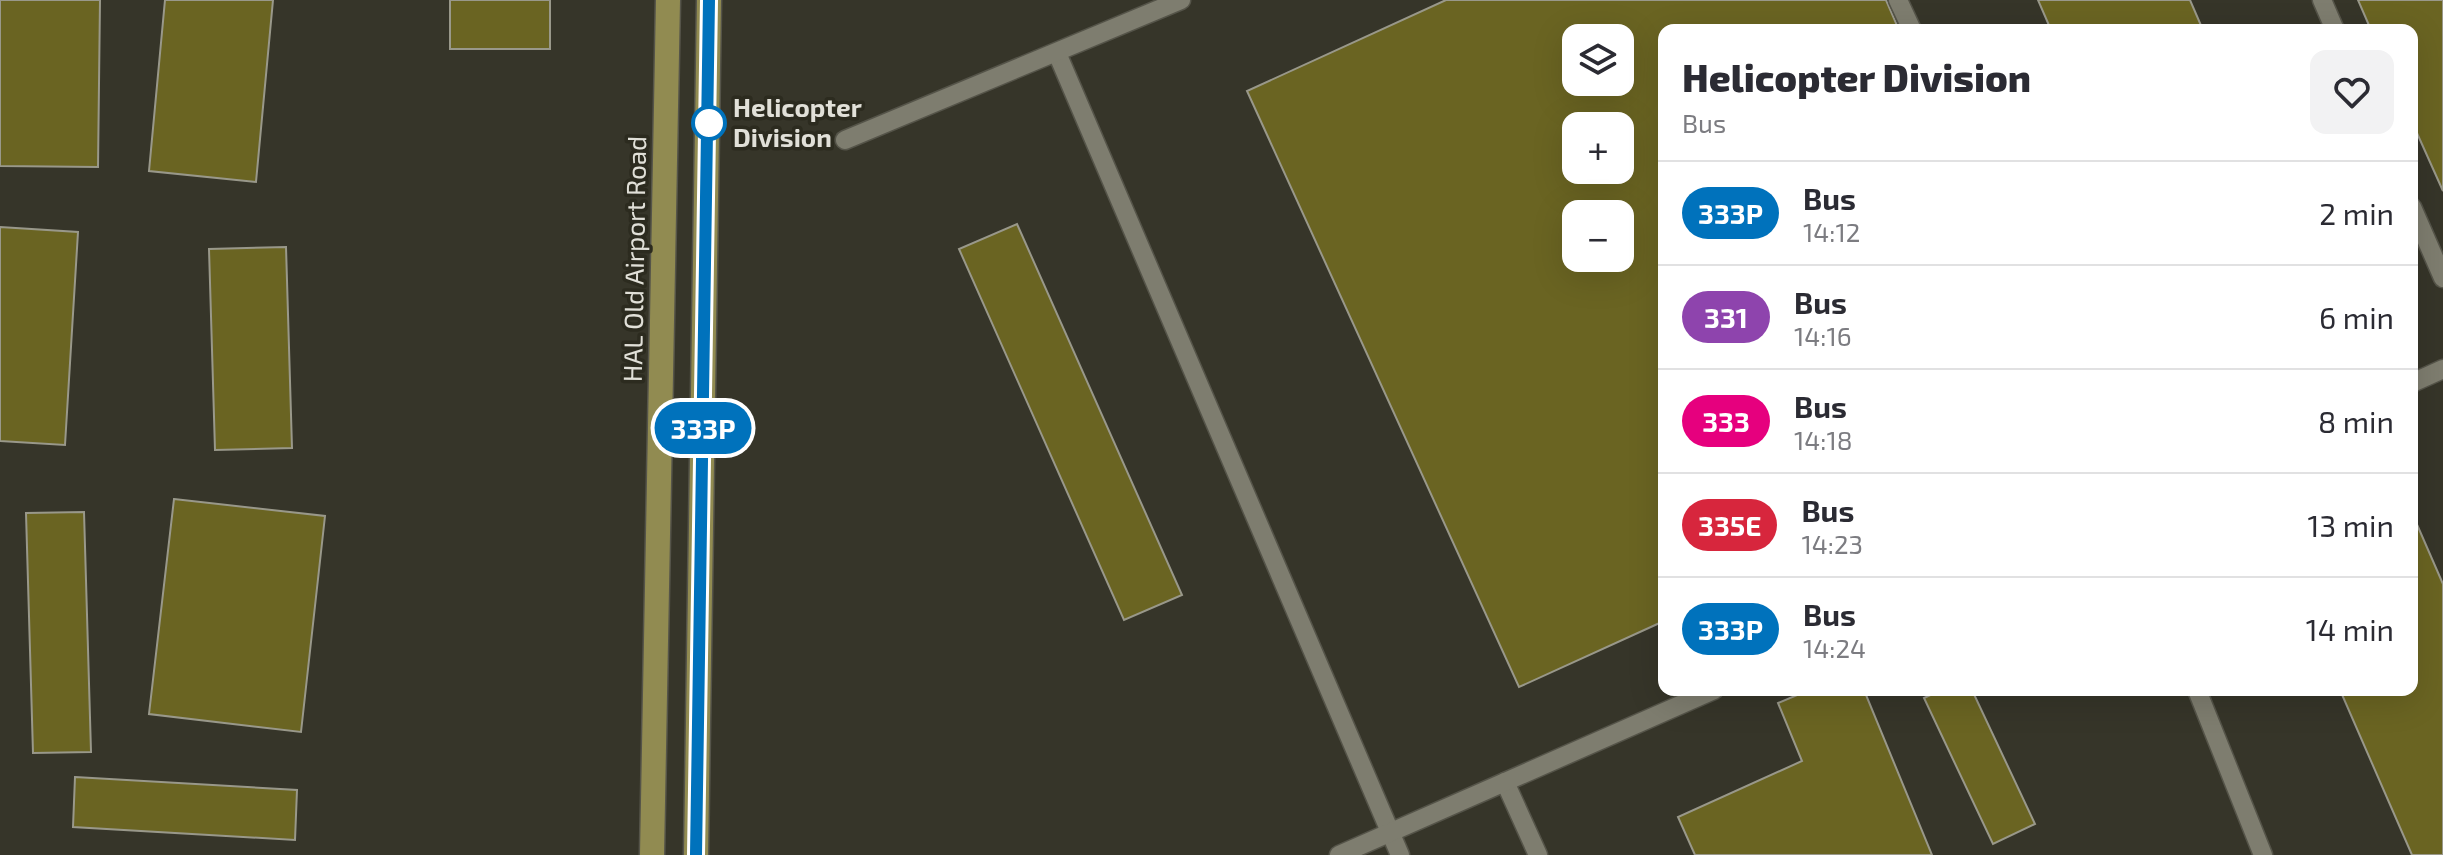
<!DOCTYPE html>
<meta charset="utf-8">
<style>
:root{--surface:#fff;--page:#f2f2f3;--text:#2b2b33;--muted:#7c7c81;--line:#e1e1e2}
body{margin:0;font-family:"Exo 2",sans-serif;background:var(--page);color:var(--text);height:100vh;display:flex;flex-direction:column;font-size:30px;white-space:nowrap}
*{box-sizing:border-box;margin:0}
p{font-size:26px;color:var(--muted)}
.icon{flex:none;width:44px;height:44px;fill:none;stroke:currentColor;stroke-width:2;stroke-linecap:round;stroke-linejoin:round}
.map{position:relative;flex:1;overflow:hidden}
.panel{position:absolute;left:1658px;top:24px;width:760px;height:672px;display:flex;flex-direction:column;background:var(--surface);border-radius:16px;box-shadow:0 8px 32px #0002}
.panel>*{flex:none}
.badge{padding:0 16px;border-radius:26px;font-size:28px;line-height:52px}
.fabs{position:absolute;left:1562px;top:24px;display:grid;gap:16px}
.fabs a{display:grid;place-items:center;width:72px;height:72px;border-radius:16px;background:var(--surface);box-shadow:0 8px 32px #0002;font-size:40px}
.map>.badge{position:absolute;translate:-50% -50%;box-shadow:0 0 0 4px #fff}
.round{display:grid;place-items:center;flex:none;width:84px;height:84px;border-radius:16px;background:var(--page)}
.overview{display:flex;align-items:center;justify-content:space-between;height:136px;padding:0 24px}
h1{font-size:38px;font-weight:800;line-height:60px}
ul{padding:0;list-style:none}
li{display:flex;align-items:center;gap:24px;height:104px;padding:0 24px;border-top:2px solid var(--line)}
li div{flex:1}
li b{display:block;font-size:30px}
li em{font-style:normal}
li .badge{min-width:88px;font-weight:700;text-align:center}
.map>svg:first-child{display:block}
.building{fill:#6a6422;stroke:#99988a;stroke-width:2;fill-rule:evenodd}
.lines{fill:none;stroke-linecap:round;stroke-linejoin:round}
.lane-casing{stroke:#555449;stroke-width:21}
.primary-casing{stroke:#555449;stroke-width:27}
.lane{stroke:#7e7d6f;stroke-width:18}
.primary{stroke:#918b51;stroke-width:24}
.line-casing{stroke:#fff;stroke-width:18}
.line{stroke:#0072bc;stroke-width:12}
.stop-dot{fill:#fff;stroke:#0072bc;stroke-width:4}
.labels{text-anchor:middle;stroke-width:7;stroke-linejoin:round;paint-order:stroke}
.stop-label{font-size:26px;font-weight:bold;fill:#e1e0d8;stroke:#2c2b1f;text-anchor:start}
.street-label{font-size:26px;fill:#e1e0d8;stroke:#2c2b1f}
</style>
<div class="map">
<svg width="2443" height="855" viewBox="0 0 2443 855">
<rect width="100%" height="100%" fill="#363529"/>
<g class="building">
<path d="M0,0H100L98,167L0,166Z"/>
<path d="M165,0H273L256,182L149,171Z"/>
<rect x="450" y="0" width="100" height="49"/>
<path d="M1446,0H1886L1899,30H1664V621L1519,687L1247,91ZM1576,38H1620V82H1576ZM1576,126H1620V170H1576ZM1576,214H1620V258H1576Z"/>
<path d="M2038,0H2190L2203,30H2051Z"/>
<path d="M2358,0H2443V191L2412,122V30H2371Z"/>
<path d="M1017,224L1182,595L1124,620L959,249Z"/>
<path d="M0,227L78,232L65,445L0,441Z"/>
<path d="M286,247L292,448L215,450L209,249Z"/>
<path d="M174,499L325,516L301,732L149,714Z"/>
<path d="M84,512L91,752L33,753L26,513Z"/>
<path d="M2412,513L2443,584V855H2412L2340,690H2412Z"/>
<path d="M1809,690H1864L1932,855H1695L1678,817L1802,761L1778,703Z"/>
<path d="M1941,690H1972L2035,824L1993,844L1924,698Z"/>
<path d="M75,777L297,790L295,840L73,827Z"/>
</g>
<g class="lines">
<g class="lane-casing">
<g id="lane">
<path d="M1898,0L1912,30"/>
<path d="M2322,0L2335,30"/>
<path d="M1057,53L1400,855"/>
<path d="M845,140L1181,0"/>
<path d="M2412,207L2443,278"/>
<path d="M2412,383L2443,369"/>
<path d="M2197,690L2263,855"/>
<path d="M1505,782L1538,855"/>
<path d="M1339,855L1714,690"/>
</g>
</g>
<g class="primary-casing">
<g id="primary">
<path d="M652,855L668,0"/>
<path d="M696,855L709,0"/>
</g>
</g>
<use href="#lane" class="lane"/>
<use href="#primary" class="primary"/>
</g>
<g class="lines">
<g class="line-casing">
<path id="line" d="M696,855L709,0"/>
</g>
<use href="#line" class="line"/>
</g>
<circle class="stop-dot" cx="709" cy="123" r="16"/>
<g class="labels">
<g class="stop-label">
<text x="733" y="117">Helicopter<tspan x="733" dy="30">Division</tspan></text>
</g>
<g class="street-label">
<text transform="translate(635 259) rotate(-89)" y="9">HAL Old Airport Road</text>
</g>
</g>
</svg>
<div class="fabs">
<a><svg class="icon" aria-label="layers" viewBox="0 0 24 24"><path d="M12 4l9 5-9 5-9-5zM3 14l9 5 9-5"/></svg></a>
<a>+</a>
<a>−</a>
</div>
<b class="badge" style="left:703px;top:428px;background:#0072bc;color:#fff">333P</b>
<section class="panel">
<div class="overview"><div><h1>Helicopter Division</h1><p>Bus</p></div><a class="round"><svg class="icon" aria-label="heart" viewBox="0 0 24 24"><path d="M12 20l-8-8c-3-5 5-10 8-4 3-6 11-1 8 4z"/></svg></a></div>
<ul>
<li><span class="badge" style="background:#0072bc;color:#fff">333P</span><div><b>Bus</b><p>14:12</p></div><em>2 min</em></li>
<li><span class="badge" style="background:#8e44ad;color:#fff">331</span><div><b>Bus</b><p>14:16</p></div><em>6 min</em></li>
<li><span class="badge" style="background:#e6007e;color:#fff">333</span><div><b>Bus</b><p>14:18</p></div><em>8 min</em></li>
<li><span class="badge" style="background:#d7263d;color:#fff">335E</span><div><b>Bus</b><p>14:23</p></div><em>13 min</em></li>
<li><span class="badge" style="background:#0072bc;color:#fff">333P</span><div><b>Bus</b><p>14:24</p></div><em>14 min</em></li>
</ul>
</section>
</div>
